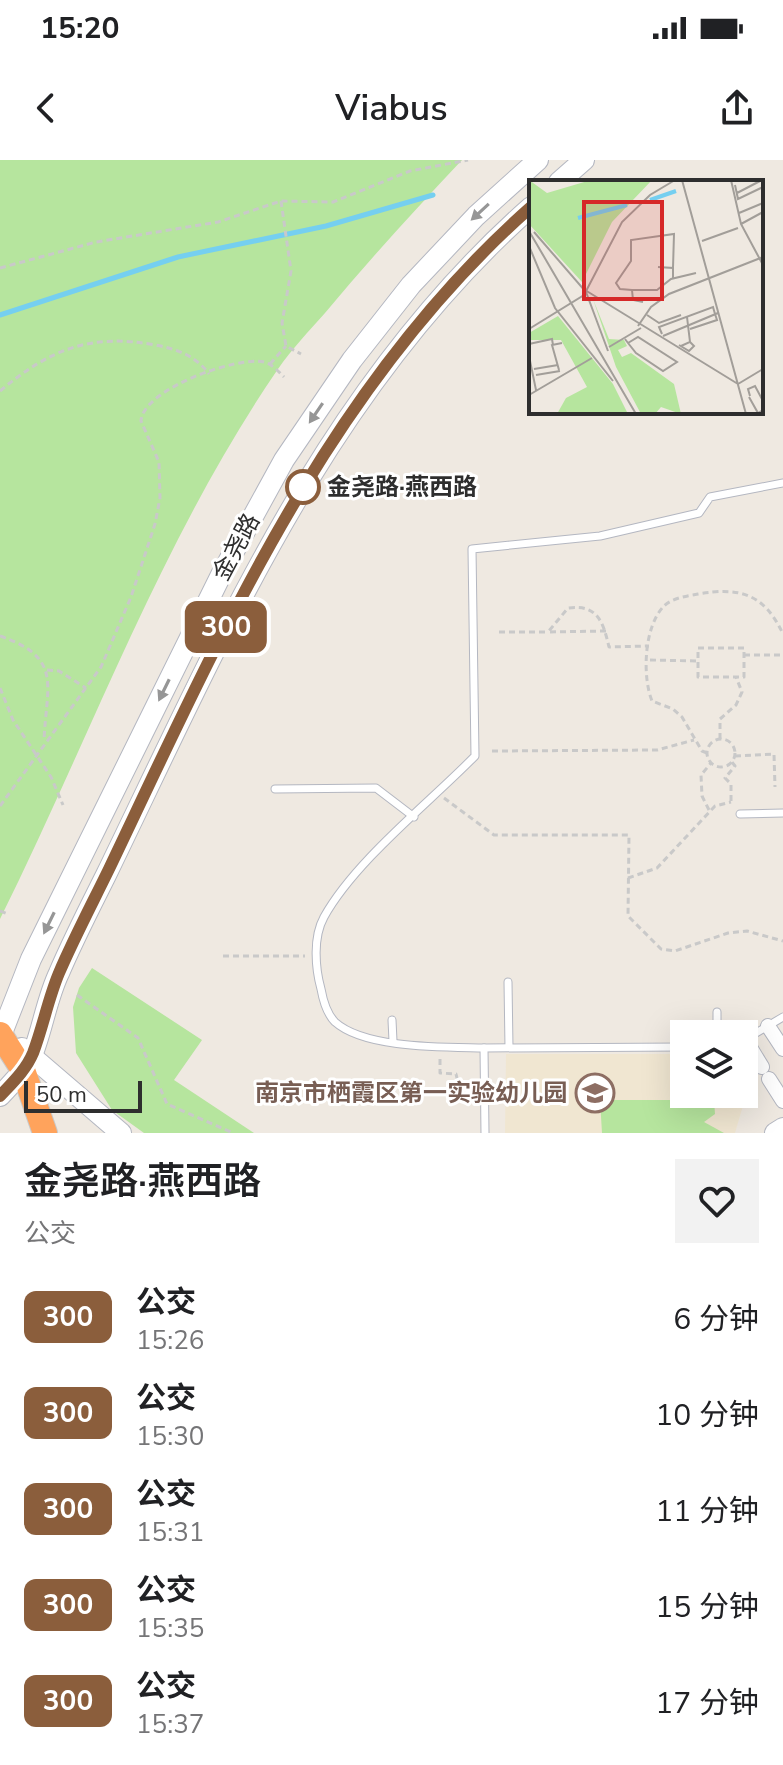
<!DOCTYPE html>
<html lang="zh">
<meta charset="utf-8">
<style>
:root{--surface:#fff;--page:#f2f2f2;--text:#202124;--muted:#757577}
body{margin:0;font-family:"Nunito Sans","Noto Sans SC",sans-serif;background:var(--page);color:var(--text);height:100vh;display:flex;flex-direction:column;font-size:30px;white-space:nowrap}
*{box-sizing:border-box;margin:0}
p{font-size:26px;color:var(--muted)}
.icon{flex:none;width:44px;height:44px;fill:none;stroke:currentColor;stroke-width:2;stroke-linecap:round;stroke-linejoin:round}
.map{position:relative;height:973px;overflow:hidden}
.sheet{display:flex;flex-direction:column;background:var(--surface);flex:1}
.sheet>*{flex:none}
.badge{padding:0 16px;border-radius:12px;font-size:28px;line-height:52px}
.fabs{position:absolute;left:670px;top:860px;display:grid;gap:16px}
.fabs a{display:grid;place-items:center;width:88px;height:88px;border-radius:0px;background:var(--surface);box-shadow:0 8px 32px #0002;font-size:40px}
.scale{position:absolute;left:24px;bottom:20px;width:118px;box-sizing:border-box;padding-left:8px;border:4px solid #2e2e2e;border-top:0;font-size:22px;line-height:28px;white-space:nowrap;color:#2e2e2e;-webkit-text-stroke:6px #fff;paint-order:stroke}
.map>.badge{position:absolute;translate:-50% -50%;box-shadow:0 0 0 4px #fff}
.round{display:grid;place-items:center;flex:none;width:84px;height:84px;border-radius:0px;background:var(--page)}
.head{display:flex;align-items:center;justify-content:space-between;height:136px;padding:0 24px}
h1{font-size:38px;font-weight:600;line-height:60px}
ul{padding:0;list-style:none}
li{display:flex;align-items:center;gap:24px;height:96px;padding:0 24px}
li div{flex:1}
li b{display:block;font-size:30px}
li em{font-style:normal}
li .badge{min-width:88px;font-weight:700;text-align:center}
.status{display:flex;justify-content:space-between;align-items:center;height:56px;padding:0 40px;background:var(--surface);direction:ltr}
.status svg{height:22px;fill:currentColor}
header{display:flex;justify-content:space-between;align-items:center;height:104px;padding:0 24px;background:var(--surface);font-size:36px;font-weight:600}
.map>svg:first-child{display:block}
.education{fill:#f0e6d1}
.green{fill:#b6e59e}
.lines{fill:none;stroke-linecap:round;stroke-linejoin:round}
.stream{stroke:#75cff0;stroke-width:5}
.lane-casing{stroke:#b4b7c1;stroke-width:9}
.street-casing{stroke:#b4b7c1;stroke-width:16}
.secondary-casing{stroke:#b4b7c1;stroke-width:22}
.highway-casing{stroke:#c9c9c9;stroke-width:26}
.path{stroke:#c9c9c9;stroke-width:3;stroke-dasharray:6 4;stroke-linecap:butt}
.lane{stroke:#fff;stroke-width:7}
.street{stroke:#fff;stroke-width:14}
.secondary{stroke:#fff;stroke-width:20}
.highway{stroke:#ffa35c;stroke-width:24}
.oneway{fill:#969696}
.line-casing{stroke:#fff;stroke-width:18}
.line{stroke:#8b5e3c;stroke-width:12}
.stop-dot{fill:#fff;stroke:#8b5e3c;stroke-width:4}
.labels{text-anchor:middle;stroke-width:6;stroke-linejoin:round;paint-order:stroke}
.stop-label{font-size:24px;font-weight:bold;fill:#2e2e2e;stroke:#fff;text-anchor:start}
.street-label{font-size:24px;fill:#2e2e2e;stroke:#fff}
.education-label{font-size:24px;font-weight:bold;fill:#785e54;stroke:#fff;text-anchor:end}
.inset-river{fill:none;stroke:#75cff0;stroke-width:4}
.inset-road{fill:none;stroke:#a29e99;stroke-width:2}
.view{fill:#d62828;fill-opacity:0.15;stroke:#d62828;stroke-width:4}
.inset-edge{fill:none;stroke:#2e2e2e;stroke-width:4}
</style>
<div class="status"><b>15:20</b><svg viewBox="0 0 49 12"><path d="M0 12V9h3v3zM5 12V6h3v6zM10 12V3h3v9zM15 12V0h3v12zM26 1h20v11H26zM47 4h2v5h-2z"/></svg></div>
<header><svg class="icon" aria-label="back" viewBox="0 0 24 24"><path d="M15 5l-7 7 7 7"/></svg>Viabus<svg class="icon" aria-label="share" viewBox="0 0 24 24"><path d="M12 15V3M7 8l5-5 5 5M5 13v7h14v-7"/></svg></header>
<div class="map">
<svg width="783" height="973" viewBox="0 0 783 973">
<rect width="100%" height="100%" fill="#efe9e1"/>
<path class="education" d="M506,894H684V934H744V929L747,932L735,973H505Z"/>
<g class="green">
<path d="M0,0H462C415,50 369,100 325,153C309,171 292,189 278,209C162,378 91,576 0,759Z"/>
<path d="M92,808L202,880L174,920L254,973H144L112,950L76,893L73,847L79,828Z"/>
<path d="M600,940H714L715,954L704,962L724,973H602Z"/>
</g>
<g class="lines">
<path class="stream" d="M0,155L178,97L326,66L433,35"/>
<g class="lane-casing">
<g id="lane">
<path d="M275,629L376,628L414,657"/>
<path d="M740,654L783,653"/>
<path d="M508,822L509,887"/>
<path d="M392,860L393,881"/>
<path d="M717,874V852"/>
<path d="M746,879L783,857"/>
<path d="M484,888C445,887 365,889 335,862C326,853 323,840 321,829C315,807 313,777 324,757C355,701 429,643 475,596L472,389L600,376L699,353L710,337L783,323"/>
<path d="M485,973L484,888L684,887"/>
</g>
</g>
<g class="street-casing">
<g id="street">
<path d="M768,866L783,889"/>
<path d="M745,879L762,907"/>
<path d="M769,919L783,941"/>
</g>
</g>
<g class="secondary-casing">
<g id="secondary">
<path d="M559,22L584,0"/>
<path d="M0,878L31,799L222,413L284,300L352,200L411,125L476,56L538,0"/>
<path d="M22,888L121,973"/>
<path d="M0,936C12,923 26,910 33,893C43,867 47,838 59,813C73,780 90,747 106,715C223,474 326,228 531,47"/>
<path d="M775,973L783,968"/>
</g>
</g>
<g class="highway-casing">
<path id="highway" d="M0,874L23,910L45,973"/>
</g>
<g class="path">
<path d="M281,41L291,111L282,163L286,186L301,194"/>
<path d="M0,108L96,82L218,62L281,41L333,42L410,11L468,0"/>
<path d="M270,204L286,186"/>
<path d="M0,231C50,189 91,173 155,185C177,189 196,196 209,214"/>
<path d="M606,471L548,472L568,448C597,444 603,461 609,487L649,486"/>
<path d="M499,472H548"/>
<path d="M0,476C64,498 46,526 44,581"/>
<rect x="698" y="488" width="46" height="29"/>
<path d="M744,495H783"/>
<path d="M650,500L698,501"/>
<path d="M47,510L59,511L86,528"/>
<path d="M0,528L13,560L51,617L63,645"/>
<path d="M720,579V559L736,545L742,532L736,517"/>
<circle cx="721" cy="593" r="14"/>
<path d="M492,591L657,590L694,580"/>
<path d="M707,593L702,591L682,557L673,549L652,541C642,516 644,466 664,446C672,438 687,436 698,434C739,427 764,433 783,474"/>
<path d="M735,596L774,594L775,627"/>
<path d="M444,638L494,675H629L628,756L661,789L675,791L728,773L747,771L783,781"/>
<path d="M731,641V624L725,618L735,606L732,602"/>
<path d="M0,646L101,507L131,437L155,364L160,338L159,302L141,261C143,229 237,196 264,202C272,204 278,211 284,217"/>
<path d="M709,650L702,636L701,615L711,603"/>
<path d="M628,718L657,708L715,646L731,642"/>
<path d="M0,751L8,754"/>
<path d="M223,796H305"/>
<path d="M77,835L138,878L167,944L233,973"/>
<path d="M440,899V913L456,914L458,922"/>
</g>
<use href="#lane" class="lane"/>
<use href="#street" class="street"/>
<use href="#secondary" class="secondary"/>
<use href="#highway" class="highway"/>
</g>
<defs><path id="oneway-solid" d="M-6-.8H1V-3.2L6.5 0L1 3.2V.8H-6Z" transform="scale(2)"/></defs>
<g class="oneway">
<use href="#oneway-solid" transform="translate(480 52) rotate(137)"/>
<use href="#oneway-solid" transform="translate(316 253) rotate(124)"/>
<use href="#oneway-solid" transform="translate(164 530) rotate(116)"/>
<use href="#oneway-solid" transform="translate(49 763) rotate(116)"/>
</g>
<g class="lines">
<g class="line-casing">
<path id="line" d="M0,936C12,923 26,910 33,893C43,867 48,839 59,813C74,778 92,744 109,709C222,472 329,225 531,47"/>
</g>
<use href="#line" class="line"/>
</g>
<defs>
<g id="school-ring" transform="scale(2)"><circle r="9.5" fill="#fff" stroke="#8d6e63" stroke-width="1.5"/><path d="M0-5L7-2L0 1L-7-2ZM-4 1L0 2.5L4 1V4Q0 6-4 4Z" fill="#8d6e63"/></g>
</defs>
<g fill-rule="evenodd">
<use href="#school-ring" x="595" y="933"/>
</g>
<circle class="stop-dot" cx="303" cy="327" r="16"/>
<g class="labels">
<g class="stop-label">
<text x="327" y="335">金尧路·燕西路</text>
</g>
<g class="street-label">
<text transform="translate(236 387) rotate(-62)" y="8">金尧路</text>
</g>
<g class="education-label">
<text x="567" y="941">南京市栖霞区第一实验幼儿园</text>
</g>
</g>
<g transform="translate(529 20)">
<rect width="234" height="234" fill="#efe9e1"/>
<path d="M0,0L18,13L62,0H123L83,42L53,102L0,44ZM64,119L80,159L95,160L98,166L89,170L93,177L102,173L145,204L152,234L132,227L126,234H112L87,187ZM29,136L84,204L99,234H28L37,218L58,207L32,160H0V153Z" fill="#b6e59e"/>
<path class="inset-river" d="M121,20L147,11M49,38L98,25"/>
<path class="inset-road" d="M153,0L217,234M202,0L212,44L234,85M206,5L209,19L234,7M208,13L233,0M210,33L234,23M212,44L234,32M0,51L107,234M5,52L57,112L79,171M173,61L209,48M0,66L26,128L84,201M129,87L144,88V98M56,110L209,204M103,110L91,109L87,103L102,81V60L145,54L144,88M114,122L104,120L103,110H128L142,99L167,93M118,135L130,143L152,135M109,146L122,127L140,114L234,77M0,149L55,115L93,42L121,15L146,0M161,149L188,140L186,134M133,154L130,147L184,127L186,134M134,156L189,133M96,159L99,163L107,173L134,191L148,182L109,157L99,163M0,164L23,159L24,165M150,165L160,171L165,166L161,162M152,166L161,162L158,137M80,167L112,148M0,176L7,210M5,189L29,185M30,190L23,165L33,163M7,195L31,191M209,204L234,189M0,215L63,178M221,216L219,209L226,206L234,221M220,217L229,233L234,230"/>
<path class="view" d="M55,22H133V119H55Z"/>
<rect width="234" height="234" class="inset-edge"/>
</g>
</svg>
<div class="fabs">
<a><svg class="icon" aria-label="layers" viewBox="0 0 24 24"><path d="M12 4l9 5-9 5-9-5zM3 14l9 5 9-5"/></svg></a>
</div>
<div class="scale">50 m</div>
<b class="badge" style="left:226px;top:467px;background:#8b5e3c;color:#fff">300</b>
</div>
<section class="sheet">
<div class="head"><div><h1>金尧路·燕西路</h1><p>公交</p></div><a class="round"><svg class="icon" aria-label="heart" viewBox="0 0 24 24"><path d="M12 20l-8-8c-3-5 5-10 8-4 3-6 11-1 8 4z"/></svg></a></div>
<ul>
<li><span class="badge" style="background:#8b5e3c;color:#fff">300</span><div><b>公交</b><p>15:26</p></div><em>6 分钟</em></li>
<li><span class="badge" style="background:#8b5e3c;color:#fff">300</span><div><b>公交</b><p>15:30</p></div><em>10 分钟</em></li>
<li><span class="badge" style="background:#8b5e3c;color:#fff">300</span><div><b>公交</b><p>15:31</p></div><em>11 分钟</em></li>
<li><span class="badge" style="background:#8b5e3c;color:#fff">300</span><div><b>公交</b><p>15:35</p></div><em>15 分钟</em></li>
<li><span class="badge" style="background:#8b5e3c;color:#fff">300</span><div><b>公交</b><p>15:37</p></div><em>17 分钟</em></li>
</ul>
</section>
